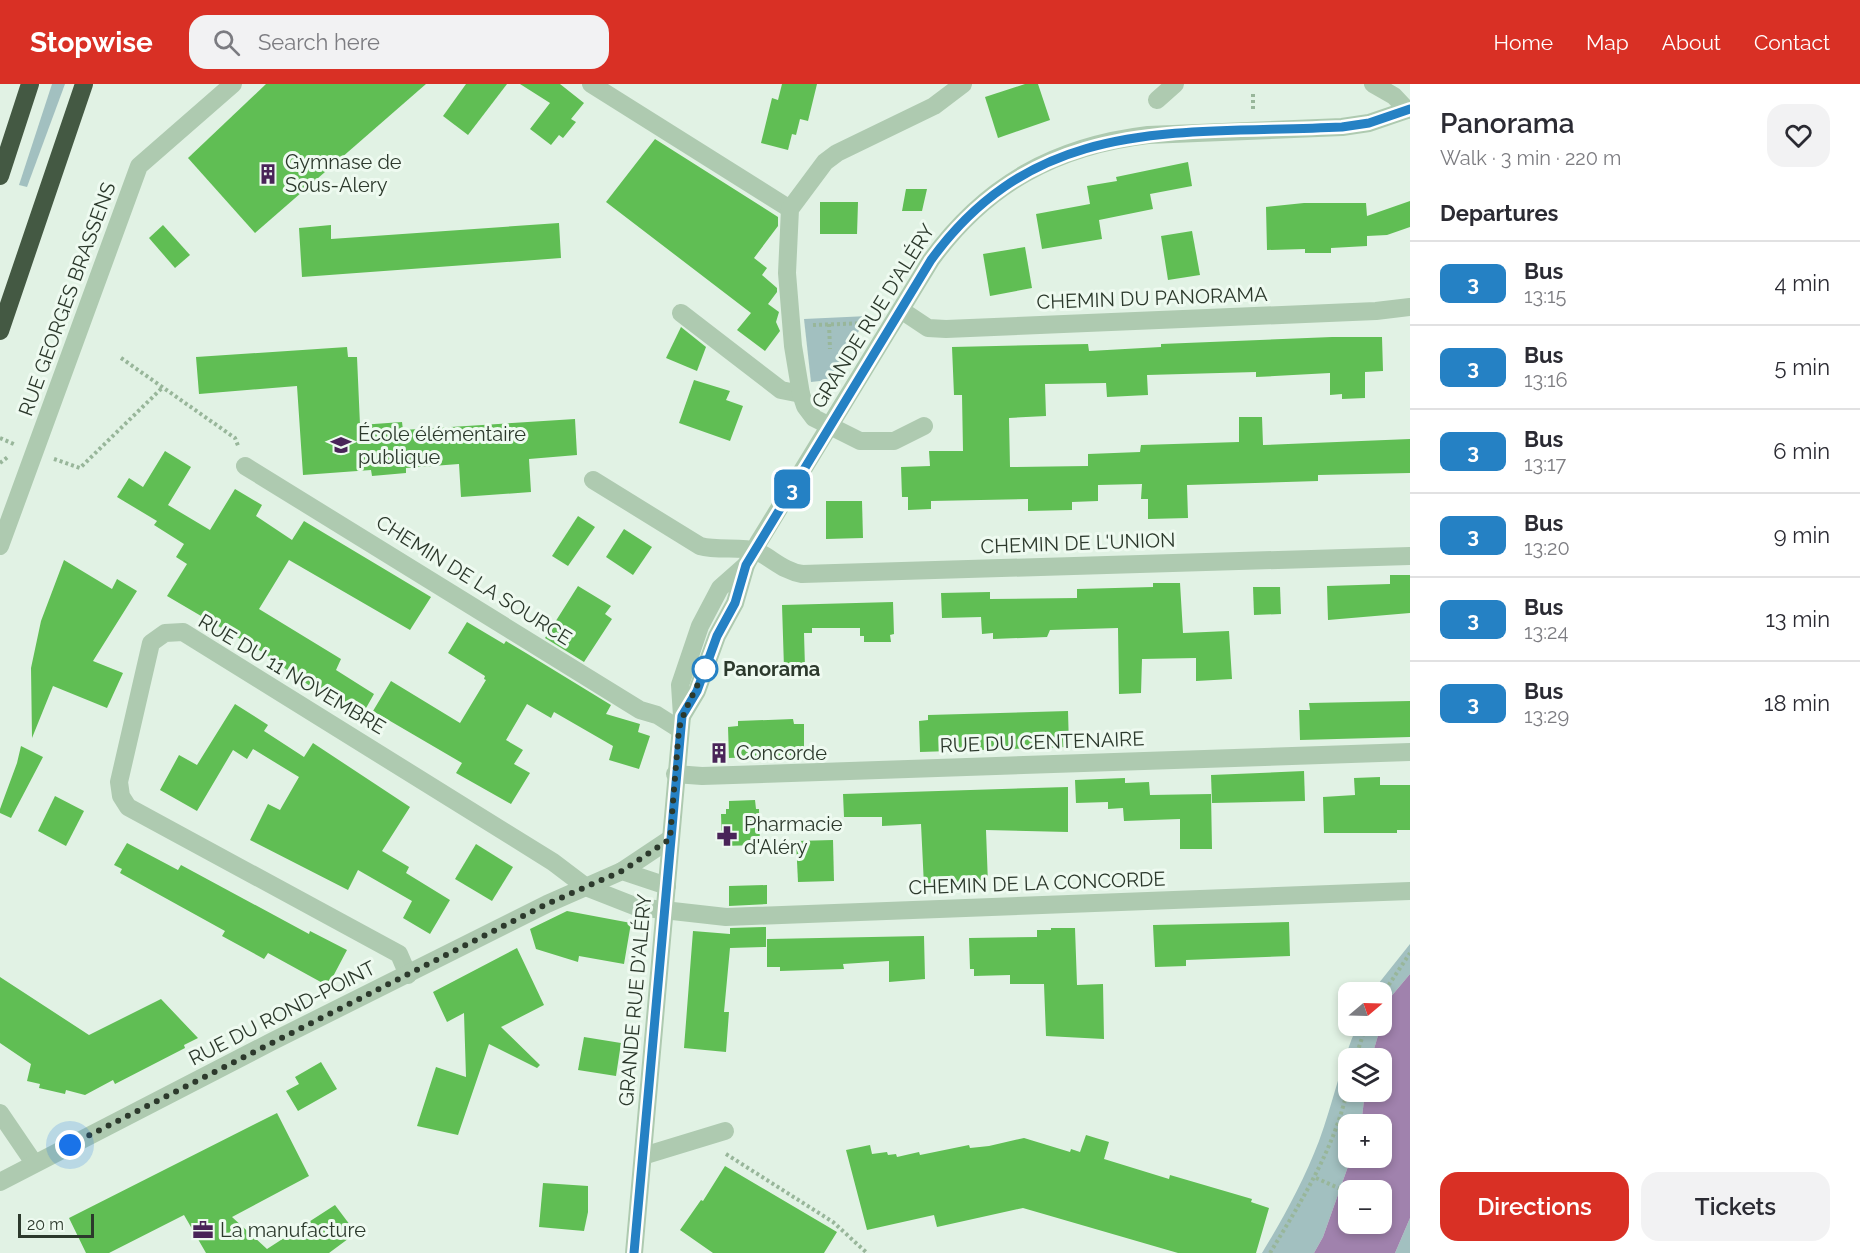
<!DOCTYPE html>
<meta charset="utf-8">
<style>
:root{--surface:#fff;--page:#f2f2f3;--text:#2b2b33;--muted:#7c7c81;--line:#e1e1e2;--accent:#d93025}
body{margin:0;font-family:Raleway,sans-serif;background:var(--page);color:var(--text);height:100vh;display:flex;flex-direction:column;font-size:22px;white-space:nowrap}
*{box-sizing:border-box;margin:0}
p{font-size:20px;color:var(--muted)}
.icon{flex:none;width:33px;height:33px;fill:none;stroke:currentColor;stroke-width:2;stroke-linecap:round;stroke-linejoin:round}
.map{position:relative;flex:1;overflow:hidden}
.sheet{display:flex;flex-direction:column;background:var(--surface);width:450px}
.sheet>*{flex:none}
.badge{padding:0 12px;border-radius:9px;font-size:21px;line-height:39px}
.needle{width:39px;rotate:71deg}
.tools{position:absolute;left:1338px;top:898px;display:grid;gap:12px}
.tools a{display:grid;place-items:center;width:54px;height:54px;border-radius:12px;background:var(--surface);box-shadow:0 3px 9px #0003;font-size:30px}
.scale{position:absolute;left:18px;bottom:15px;width:76px;box-sizing:border-box;padding-left:6px;border:3px solid #2c392c;border-top:0;font-size:16px;line-height:21px;white-space:nowrap;color:#2c392c;-webkit-text-stroke:4px #eefaf0;paint-order:stroke}
.you{position:absolute;width:30px;height:30px;margin:-15px;border:4px solid #fff;border-radius:50%;background:#1a73e8;box-shadow:0 0 0 9px #1a73e833}
.map>.badge{position:absolute;translate:-50% -50%;box-shadow:0 0 0 3px #fff}
h2{padding:0 30px;font-size:22px;line-height:54px}
.round{display:grid;place-items:center;flex:none;width:63px;height:63px;border-radius:18px;background:var(--page)}
.head{display:flex;align-items:center;justify-content:space-between;height:102px;padding:0 30px}
h1{font-size:28px;font-weight:600;line-height:45px}
.button{display:flex;gap:12px;margin-top:auto;padding:12px 30px}
.button a{flex:1;height:69px;border-radius:18px;background:var(--accent);color:#fff;font-size:24px;font-weight:600;line-height:69px;text-align:center}
.button a+a{background:var(--page);color:var(--text)}
ul{padding:0;list-style:none}
li{display:flex;align-items:center;gap:18px;height:84px;padding:0 30px;border-top:2px solid var(--line)}
li div{flex:1}
li b{display:block;font-size:22px}
li em{font-style:normal}
li .badge{min-width:66px;font-weight:700;text-align:center}
header{display:flex;align-items:center;gap:36px;box-sizing:border-box;height:84px;padding:0 30px;background:var(--accent);color:#fff}
header strong{font-size:28px}
nav{display:flex;gap:33px;margin-inline-start:auto;font-size:21px}
.search{width:420px;height:54px;background:var(--page);display:flex;align-items:center;gap:15px;box-sizing:border-box;padding:0 21px;border-radius:18px;color:var(--muted);font-size:22px}
main{display:flex;flex:1;min-height:0}
.map>svg:first-child{display:block}
.green{fill:#a2c0c0}
.water{fill:#a082ad;fill-rule:evenodd}
.building{fill:#60be54}
.lines{fill:none;stroke-linecap:round;stroke-linejoin:round}
.path{stroke:#98b69a;stroke-width:4;stroke-dasharray:3 3;stroke-linecap:butt}
.minor{stroke:#aecab0;stroke-width:18}
.highway{stroke:#445943;stroke-width:18}
.line-casing{stroke:#fff;stroke-width:14}
.line{stroke:#2581c4;stroke-width:9}
.walk{stroke:#2c392c;stroke-width:6;stroke-dasharray:0 10.8}
.stop-dot{fill:#fff;stroke:#2581c4;stroke-width:3}
.labels{text-anchor:middle;stroke-width:6;stroke-linejoin:round;paint-order:stroke}
.poi-label{font-size:20px;fill:#2c392c;stroke:#eefaf0;text-anchor:start}
.street-label{font-size:20px;fill:#2c392c;stroke:#eefaf0}
.stop-label{font-size:20px;font-weight:bold;fill:#2c392c;stroke:#eefaf0;text-anchor:start}
</style>
<header>
<strong>Stopwise</strong>
<div class="search"><svg class="icon" aria-label="search" viewBox="0 0 24 24"><circle cx="10" cy="10" r="6"/><path d="M15 15l6 6"/></svg>Search here</div>
<nav><a>Home</a><a>Map</a><a>About</a><a>Contact</a></nav>
</header>
<main>
<div class="map">
<svg width="1410" height="1169" viewBox="0 0 1410 1169">
<rect width="100%" height="100%" fill="#e1f2e4"/>
<g class="green">
<path d="M52,0H65L27,103L19,101Z"/>
<path d="M868,232L829,296L811,298L804,235Z"/>
<path d="M1410,860V890L1389,915L1382,940V909H1371Z"/>
<path d="M1357,942H1381L1371,975H1348V1008H1365L1361,1041H1348V1074H1351L1323,1153L1314,1169H1262C1284,1133 1304,1096 1319,1057C1333,1019 1341,979 1357,942Z"/>
<path d="M1410,1134V1169H1395Z"/>
</g>
<path class="water" d="M1410,890V1134L1395,1169H1314L1323,1153L1351,1074H1382V1041H1361L1365,1008H1382V975H1371L1389,915ZM1348,1107H1382V1140H1348Z"/>
<g class="building">
<path d="M266,0H426L255,149L188,74Z"/>
<path d="M466,0H507L468,51L443,32Z"/>
<path d="M520,0H560L584,19L571,35L576,38L563,54L559,51L551,61L530,45L550,19Z"/>
<path d="M782,0H817L808,37L800,35L796,51L792,50L788,66L761,59L772,14L778,16Z"/>
<path d="M1025,0H1038L1050,36L998,54L985,13Z"/>
<path d="M655,55L778,133V142L754,174L767,184L762,191L777,204V208L768,220L779,228L776,238L780,247L765,267L737,246L751,229L606,118Z"/>
<path d="M1188,78L1192,102L1150,110L1153,125L1099,136L1102,155L1042,165L1036,130L1090,120L1087,102L1117,97L1116,93Z"/>
<path d="M906,105H927L922,127H902Z"/>
<path d="M1410,117V143L1387,151L1367,152V162L1331,164V169H1305V165L1267,166L1266,123L1304,119H1366L1367,132Z"/>
<path d="M820,118H858L857,150H820Z"/>
<path d="M559,139L561,174L302,193L299,144L331,141V155Z"/>
<path d="M163,141L190,171L175,184L149,154Z"/>
<path d="M1192,147L1200,191L1168,196L1161,152Z"/>
<path d="M1025,163L1032,204L990,212L983,170Z"/>
<path d="M681,243L706,263L697,287L666,274Z"/>
<path d="M1332,253H1382L1383,287L1365,288V314L1342,315V310L1330,311V289L1256,293V288L1147,291L1148,311L1107,313L1106,299L1045,300L1046,332L1009,334L1010,383L1088,382V370L1140,368L1141,361L1239,358V333H1262L1263,361L1410,355V389L1318,391V397L1187,401L1188,434L1148,435V415H1141L1142,400L1098,401V417L1072,418V426L1028,427V415L931,417V425L908,426V413H902L901,383L930,382L929,367H963L962,311H954L952,263L1088,260L1089,267L1161,263V260Z"/>
<path d="M347,263L348,273H357L360,341L402,338L403,346L575,335L577,371L529,375L531,408L461,413L459,380L406,384V389L372,392L371,386L303,391L297,302L199,310L196,273Z"/>
<path d="M694,296L730,307L726,316L743,322L730,357L679,339Z"/>
<path d="M165,367L191,383L168,421L210,446L235,405L262,421L256,432L292,456L304,437L431,513L410,546L289,476L259,525L341,575L336,586L374,610L361,633L310,602L259,566L167,512L187,480L176,473L184,460L154,441L157,437L117,413L129,394L143,403Z"/>
<path d="M826,417H862L863,454L826,455Z"/>
<path d="M578,432L595,443L568,482L552,472Z"/>
<path d="M624,445L652,463L633,491L606,473Z"/>
<path d="M64,476L112,505L117,495L137,507L93,577L123,589L107,624L53,602L32,654L31,584L41,537Z"/>
<path d="M1390,491H1410V529L1328,536L1327,502L1390,500Z"/>
<path d="M1153,499H1180L1183,549L1229,547L1232,595L1196,597V574L1142,575L1141,609L1119,610L1118,544L1050,546L1047,553L993,555V549L982,550L981,533L942,534L941,509L990,508V515L1077,514V505L1153,503Z"/>
<path d="M578,502L611,522L605,530L612,535L584,578L545,554Z"/>
<path d="M1253,503H1280L1281,530L1254,531Z"/>
<path d="M893,518L894,550L890,551L891,558H864V552H860V544H812V549H804L805,584H784L782,521Z"/>
<path d="M467,538L504,560L506,557L526,569L611,621L606,630L640,640L638,648L650,652L639,685L609,676L613,662L554,628L551,634L527,620L506,656L523,666L514,680L530,689L511,720L456,689L462,679L373,627L391,597L460,639L486,596L484,595L485,592L448,569Z"/>
<path d="M1410,617V653L1300,656L1299,626H1310L1309,619Z"/>
<path d="M235,620L268,641L264,647L304,673L313,659L410,723L382,767L409,783L406,789L450,816L430,850L403,834L412,817L358,786L348,806L250,756L268,720L280,726L299,693L253,665L247,675L233,666L197,727L160,706L179,671L197,681Z"/>
<path d="M1068,627L1069,663L920,668L919,637L928,636V631Z"/>
<path d="M793,635L794,640H804V671L729,674L728,643L738,642V637Z"/>
<path d="M21,662L43,673L11,734L0,729V725L17,679Z"/>
<path d="M1304,687L1305,717L1212,719L1211,691Z"/>
<path d="M1380,693V701H1410V746H1397V749H1324L1323,713L1355,711L1354,694Z"/>
<path d="M1125,694V699L1149,698L1150,711L1211,710L1212,765H1180V735L1124,737L1123,724L1108,725V718L1076,719L1075,696Z"/>
<path d="M1068,703V748L986,746L988,800L924,802L921,740L882,742V733H844L843,710Z"/>
<path d="M55,712L84,727L66,762L38,747Z"/>
<path d="M755,716L756,725H759L760,761L722,762L721,730H726V725H729V717Z"/>
<path d="M833,756L834,797L798,798L796,757Z"/>
<path d="M127,759L178,786L181,781L309,850L310,847L347,866L328,902L268,869L264,875L222,852L225,847L120,789L122,785L114,781Z"/>
<path d="M476,760L513,783L492,817L455,795Z"/>
<path d="M767,801V820L729,822V802Z"/>
<path d="M567,827L631,839L624,880L579,872L578,878L536,865L530,845Z"/>
<path d="M1289,838L1290,872L1186,876V882L1155,883L1153,841Z"/>
<path d="M766,843V863L730,864L724,928H729L726,968L684,964L693,847L730,850V844Z"/>
<path d="M1051,844H1075L1077,901L1103,900L1104,955L1046,952L1044,900H1010V891L974,892V885H970L969,854L1037,853V846H1051Z"/>
<path d="M924,852L925,895L889,898V877L843,880L844,885L780,887V883H767V855Z"/>
<path d="M517,864L544,921L501,943L540,981L537,984L489,960L458,1051L417,1042L436,983L466,993L464,929L447,938L433,908Z"/>
<path d="M0,893L89,951L161,915L198,954L184,961L185,964L115,1000L113,996L85,1011L66,1006L65,1010L39,1004L40,1000L27,997L31,980L0,959Z"/>
<path d="M584,953L621,959L616,992L578,986Z"/>
<path d="M321,978L337,1005L298,1027L286,1007L299,1000L295,993Z"/>
<path d="M277,1029L309,1092L232,1133L267,1165L335,1121L356,1149L329,1169H206L184,1131L109,1169H86L69,1134Z"/>
<path d="M1086,1051L1109,1058L1104,1075L1169,1095L1170,1091L1252,1115L1251,1118L1269,1124L1256,1169H1178L1023,1124L937,1143L934,1131L867,1146L846,1066L870,1061L872,1070L887,1068L888,1071L896,1070L897,1073L919,1068L920,1071L969,1061L970,1064L989,1062L1024,1054L1070,1068L1071,1065L1080,1068Z"/>
<path d="M725,1082L837,1148L824,1169H713L680,1146L701,1116L703,1117Z"/>
<path d="M543,1099L588,1102V1128L584,1147L539,1143Z"/>
</g>
<g class="lines">
<g class="path">
<path d="M1253,10V25"/>
<path d="M829,240L830,265"/>
<path d="M813,241L869,239"/>
<path d="M121,274L235,354L239,364"/>
<path d="M0,354L16,361"/>
<path d="M54,375L80,384L163,303"/>
<path d="M0,379L9,372"/>
<path d="M1382,911L1410,869"/>
<path d="M1355,975L1366,942"/>
<path d="M726,1070L833,1138L867,1169"/>
<path d="M1316,1094L1347,1108L1350,1101"/>
<path d="M1345,1114L1347,1108"/>
<path d="M1270,1169C1302,1116 1335,1064 1348,1003"/>
</g>
<g class="minor">
<path d="M591,0L790,125"/>
<path d="M1373,0L1394,12L1407,26"/>
<path d="M1157,16L1175,0"/>
<path d="M901,226L928,244L946,245L1376,227L1410,223"/>
<path d="M681,229L781,306L801,310"/>
<path d="M924,342L894,357H860L814,334L805,322L801,310L793,262L787,189L790,125L825,78L837,69L934,22L963,0"/>
<path d="M245,382L640,626L657,631L679,645"/>
<path d="M593,396L700,462C717,467 742,462 756,467C772,474 783,487 802,490L1410,472"/>
<path d="M0,462L139,82L233,0"/>
<path d="M682,632L697,607L717,552L735,519L746,481L758,459L931,176C986,100 1056,62 1148,51L1342,43L1369,39L1410,25"/>
<path d="M675,690L702,692L1410,668"/>
<path d="M622,787L670,755"/>
<path d="M408,891L399,870L128,723L121,712L119,698L151,559L165,549L183,548L553,778L586,803L637,823L726,833L1410,807"/>
<path d="M0,1029L34,1079"/>
<path d="M643,1072L725,1047"/>
<path d="M0,1098L271,958L547,820L622,787L667,802"/>
<path d="M634,1169L682,632L680,601L700,542L720,504L746,481"/>
</g>
<g class="highway">
<path d="M0,92L30,0"/>
<path d="M0,247L84,0"/>
</g>
</g>
<g class="lines">
<g class="line-casing">
<path id="line" d="M634,1169L682,632L697,607L717,552L735,519L746,481L931,176C1038,29 1180,51 1342,43L1369,39L1410,25"/>
</g>
<use href="#line" class="line"/>
<path class="walk" d="M70,1061L547,820L622,787L670,755L679,645C684,625 697,604 705,585"/>
</g>
<defs>
<g id="building-bare" transform="scale(1.62)"><path d="M-4-6H4V6H1V3H-1V6H-4ZM-2.5-4.3h1.7v1.8h-1.7ZM.8-4.3h1.7v1.8H.8ZM-2.5-1h1.7V.8h-1.7ZM.8-1h1.7V.8H.8Z" fill="#492458" stroke="#eefaf0" stroke-width="2.5" paint-order="stroke"/></g>
<g id="school-bare" transform="scale(1.62)"><path d="M0-5L7-2L0 1L-7-2ZM-4 1L0 2.5L4 1V4Q0 6-4 4Z" fill="#492458" stroke="#eefaf0" stroke-width="2.5" paint-order="stroke"/></g>
<g id="pharmacy-bare" transform="scale(1.62)"><path d="M-2-6h4v4h4v4h-4v4h-4v-4h-4v-4h4Z" fill="#492458" stroke="#eefaf0" stroke-width="2.5" paint-order="stroke"/></g>
<g id="office-bare" transform="scale(1.62)"><path d="M-6-3h4V-5.5h4V-3h4V5H-6ZM-1-4.5V-3h2v-1.5ZM-6 0V1H6V0Z" fill="#492458" stroke="#eefaf0" stroke-width="2.5" paint-order="stroke"/></g>
</defs>
<g fill-rule="evenodd">
<use href="#building-bare" x="268" y="90"/>
<use href="#school-bare" x="341" y="361"/>
<use href="#building-bare" x="719" y="669"/>
<use href="#pharmacy-bare" x="727" y="752"/>
<use href="#office-bare" x="203" y="1146"/>
</g>
<circle class="stop-dot" cx="705" cy="585" r="12"/>
<g class="labels">
<g class="poi-label">
<text x="285" y="85">Gymnase de<tspan x="285" dy="23">Sous-Alery</tspan></text>
<text x="358" y="357">École élémentaire<tspan x="358" dy="23">publique</tspan></text>
<text x="736" y="676">Concorde</text>
<text x="744" y="747">Pharmacie<tspan x="744" dy="23">d'Aléry</tspan></text>
<text x="220" y="1153">La manufacture</text>
</g>
<g class="street-label">
<text transform="translate(1152 214) rotate(-2)" y="7">CHEMIN DU PANORAMA</text>
<text transform="translate(67 215) rotate(-70)" y="7">RUE GEORGES BRASSENS</text>
<text transform="translate(873 232) rotate(-58)" y="7">GRANDE RUE D'ALÉRY</text>
<text transform="translate(1078 459) rotate(-2)" y="7">CHEMIN DE L'UNION</text>
<text transform="translate(474 496) rotate(32)" y="7">CHEMIN DE LA SOURCE</text>
<text transform="translate(292 590) rotate(31)" y="7">RUE DU 11 NOVEMBRE</text>
<text transform="translate(1042 658) rotate(-2)" y="7">RUE DU CENTENAIRE</text>
<text transform="translate(1037 799) rotate(-2)" y="7">CHEMIN DE LA CONCORDE</text>
<text transform="translate(635 916) rotate(-85)" y="7">GRANDE RUE D'ALÉRY</text>
<text transform="translate(282 929) rotate(-27)" y="7">RUE DU ROND-POINT</text>
</g>
<g class="stop-label">
<text x="723" y="592">Panorama</text>
</g>
</g>
</svg>
<div class="tools">
<a><svg class="needle" viewBox="-14 -14 28 28"><path d="M0-13l5 13h-10z" fill="#e53935"/><path d="M0 13l5-13h-10z" fill="#7c7c81"/></svg></a>
<a><svg class="icon" aria-label="layers" viewBox="0 0 24 24"><path d="M12 4l9 5-9 5-9-5zM3 14l9 5 9-5"/></svg></a>
<a>+</a>
<a>−</a>
</div>
<div class="scale">20 m</div>
<div class="you" style="left:70px;top:1061px"></div>
<b class="badge" style="left:792px;top:405px;background:#2581c4;color:#fff">3</b>
</div>
<section class="sheet">
<div class="head"><div><h1>Panorama</h1><p>Walk · 3 min · 220 m</p></div><a class="round"><svg class="icon" aria-label="heart" viewBox="0 0 24 24"><path d="M12 20l-8-8c-3-5 5-10 8-4 3-6 11-1 8 4z"/></svg></a></div>
<h2>Departures</h2>
<ul>
<li><span class="badge" style="background:#2581c4;color:#fff">3</span><div><b>Bus</b><p>13:15</p></div><em>4 min</em></li>
<li><span class="badge" style="background:#2581c4;color:#fff">3</span><div><b>Bus</b><p>13:16</p></div><em>5 min</em></li>
<li><span class="badge" style="background:#2581c4;color:#fff">3</span><div><b>Bus</b><p>13:17</p></div><em>6 min</em></li>
<li><span class="badge" style="background:#2581c4;color:#fff">3</span><div><b>Bus</b><p>13:20</p></div><em>9 min</em></li>
<li><span class="badge" style="background:#2581c4;color:#fff">3</span><div><b>Bus</b><p>13:24</p></div><em>13 min</em></li>
<li><span class="badge" style="background:#2581c4;color:#fff">3</span><div><b>Bus</b><p>13:29</p></div><em>18 min</em></li>
</ul>
<div class="button"><a>Directions</a><a>Tickets</a></div>
</section>
</main>
